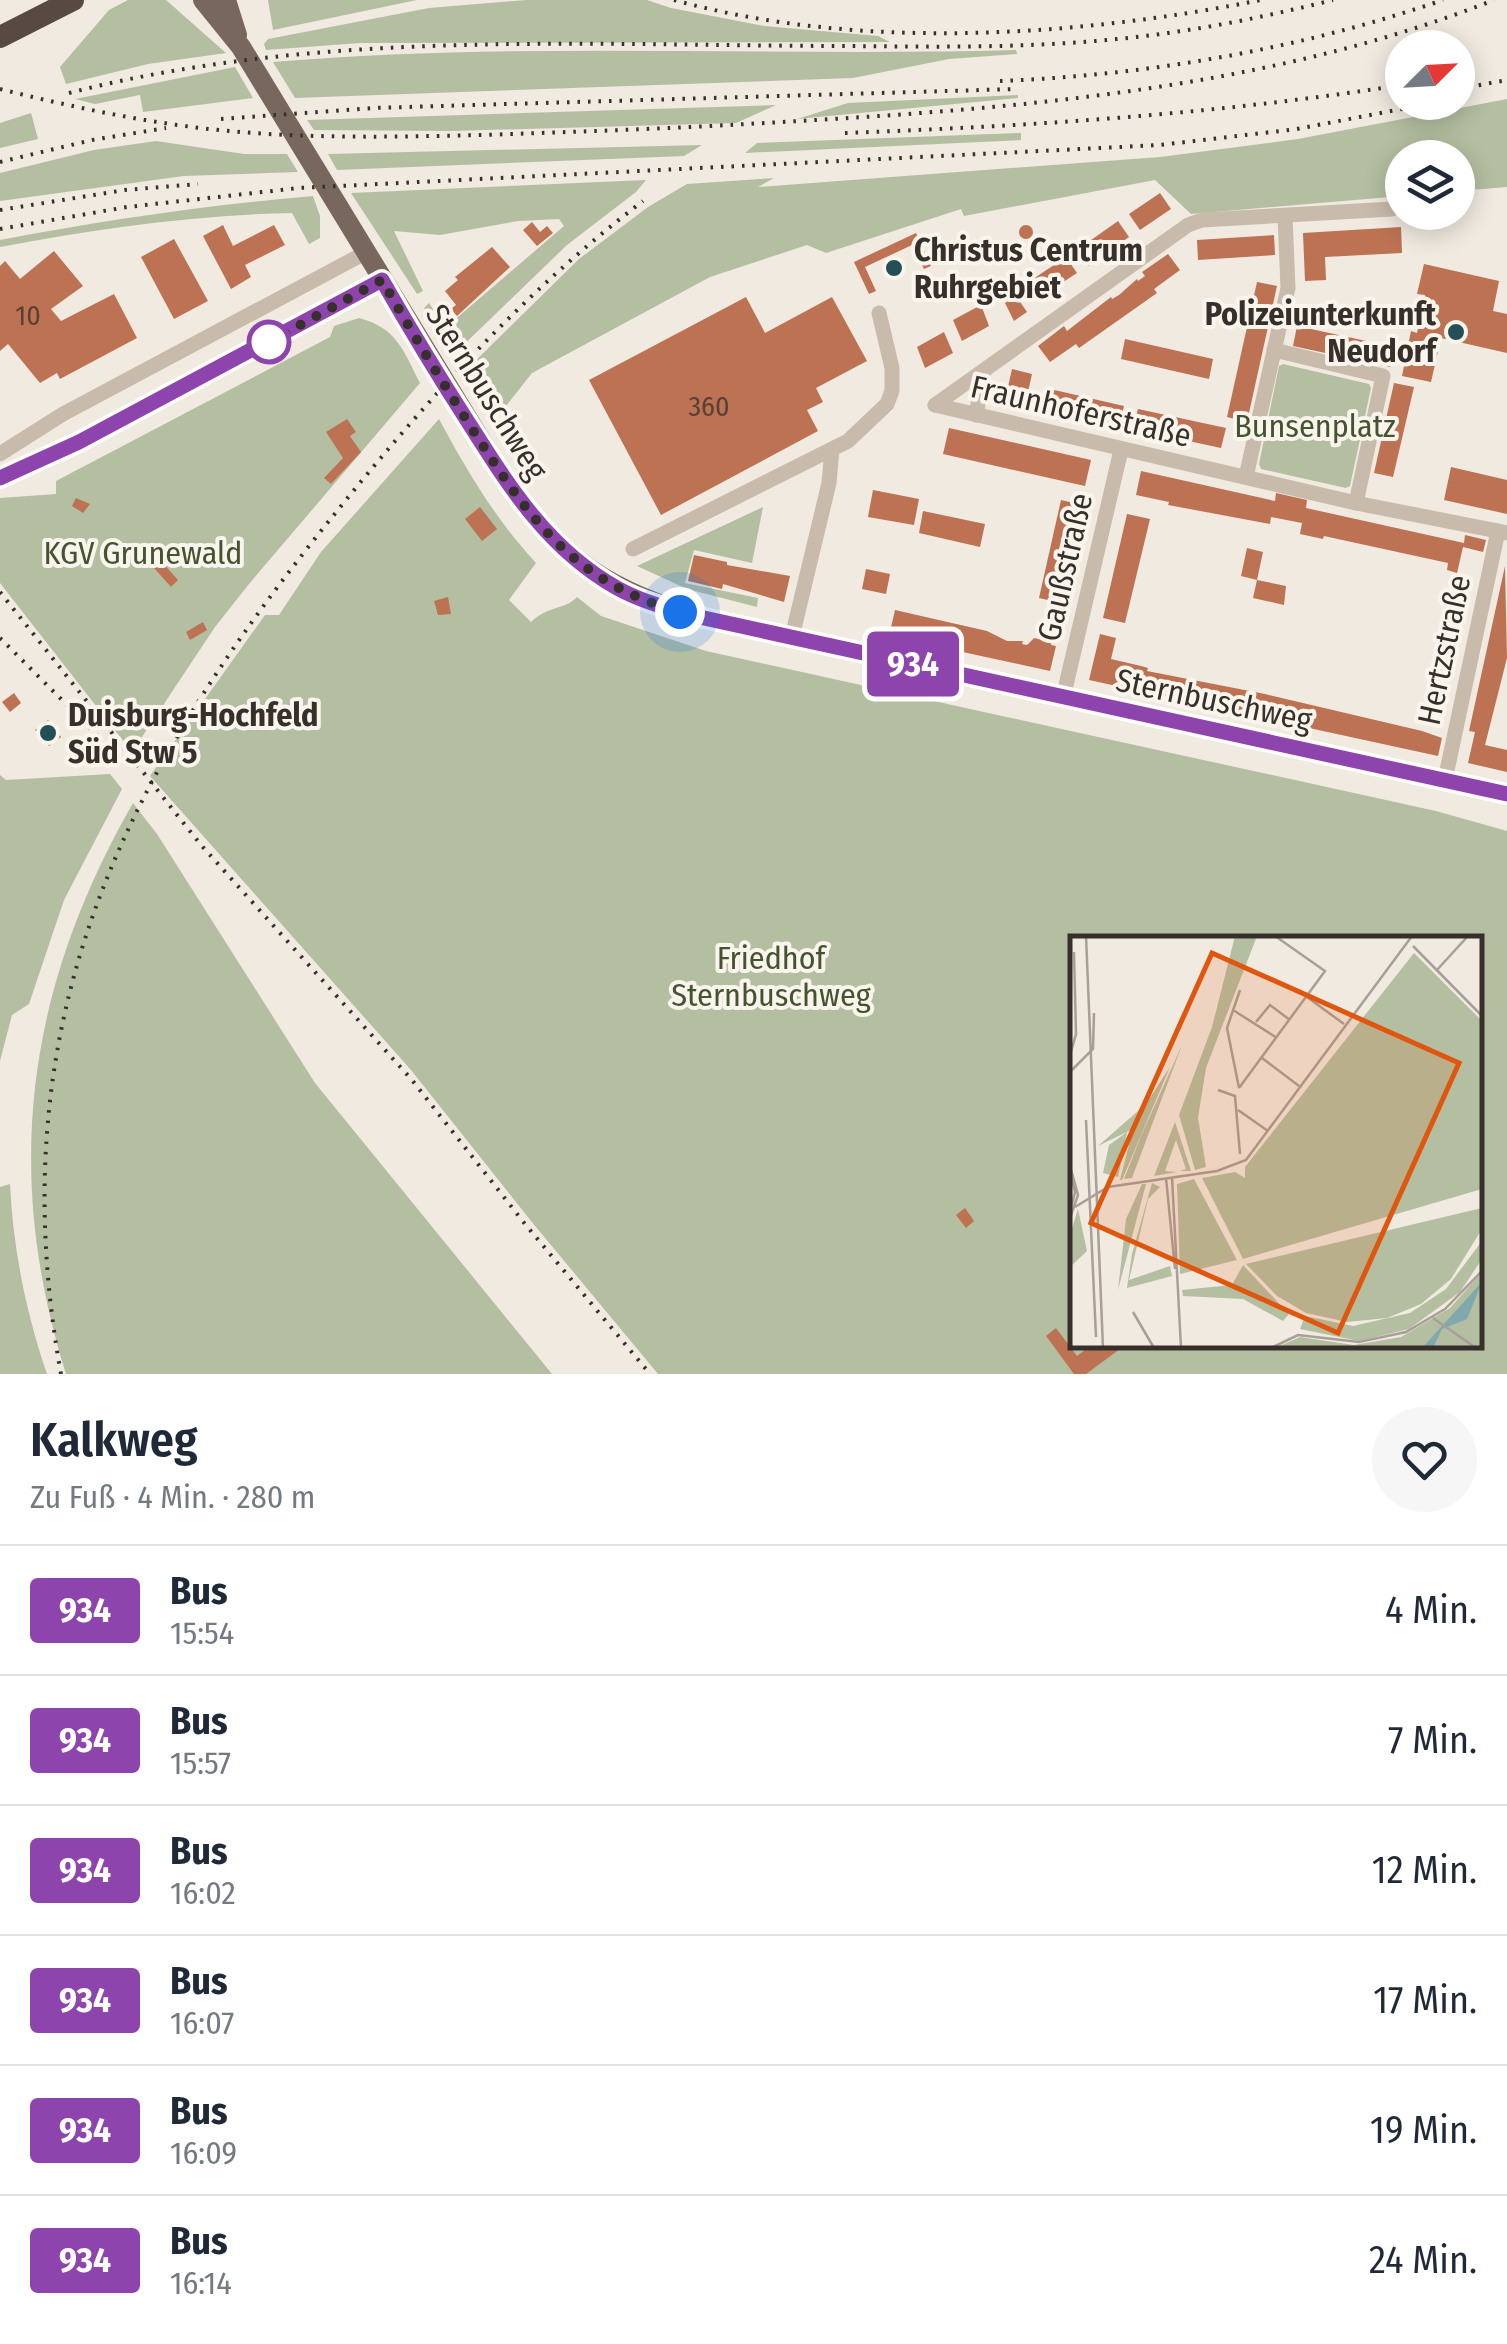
<!DOCTYPE html>
<html lang="de">
<meta charset="utf-8">
<style>
:root{--surface:#fff;--page:#f6f6f7;--text:#1f2937;--muted:#747a83;--line:#e0e1e3}
body{margin:0;font-family:"Fira Sans Condensed",sans-serif;background:var(--page);color:var(--text);height:100vh;display:flex;flex-direction:column;font-size:38px;white-space:nowrap}
*{box-sizing:border-box;margin:0}
p{font-size:32px;color:var(--muted)}
.icon{flex:none;width:55px;height:55px;fill:none;stroke:currentColor;stroke-width:2;stroke-linecap:round;stroke-linejoin:round}
.map{position:relative;height:1374px;overflow:hidden}
.details{display:flex;flex-direction:column;background:var(--surface);flex:1}
.details>*{flex:none}
.badge{padding:0 20px;border-radius:8px;font-size:35px;line-height:65px}
.needle{width:65px;rotate:66deg}
.tools{position:absolute;left:1385px;top:30px;display:grid;gap:20px}
.tools a{display:grid;place-items:center;width:90px;height:90px;border-radius:50%;background:var(--surface);box-shadow:0 5px 25px #0003;font-size:50px}
.you{position:absolute;width:50px;height:50px;margin:-25px;border:8px solid #fff;border-radius:50%;background:#1a73e8;box-shadow:0 0 0 15px #1a73e833}
.map>.badge{position:absolute;translate:-50% -50%;box-shadow:0 0 0 5px #fff}
.round{display:grid;place-items:center;flex:none;width:105px;height:105px;border-radius:52px;background:var(--page)}
.overview{display:flex;align-items:center;justify-content:space-between;height:170px;padding:0 30px}
h1{font-size:48px;font-weight:600;line-height:75px}
ul{padding:0;list-style:none}
li{display:flex;align-items:center;gap:30px;height:130px;padding:0 30px;border-top:2px solid var(--line)}
li div{flex:1}
li b{display:block;font-size:38px}
li em{font-style:normal}
li .badge{min-width:110px;font-weight:700;text-align:center}
.map>svg:first-child{display:block}
.green{fill:#b4bfa1;fill-rule:evenodd}
.building{fill:#bc7253}
.lines{fill:none;stroke-linecap:round;stroke-linejoin:round}
.minor{stroke:#c9bbac;stroke-width:15}
.major{stroke:#78675d;stroke-width:20}
.highway{stroke:#584a43;stroke-width:22}
.rail{stroke:#372f2b;stroke-width:4;stroke-dasharray:2.5 8;stroke-linecap:butt}
.line-casing{stroke:#fff;stroke-width:22}
.line{stroke:#8e44ad;stroke-width:15}
.walk{stroke:#372f2b;stroke-width:10;stroke-dasharray:0 18}
.poi-dot{fill:#235056;stroke:#f9f4ec;stroke-width:4}
.stop-dot{fill:#fff;stroke:#8e44ad;stroke-width:5}
.labels{text-anchor:middle;stroke-width:8;stroke-linejoin:round;paint-order:stroke}
.number-label{font-size:28px;fill:#584035}
.poi-label{font-size:32px;font-weight:bold;fill:#372f2b;stroke:#f9f4ec;text-anchor:start}
.street-label{font-size:32px;fill:#372f2b;stroke:#f9f4ec}
.park-label{font-size:32px;fill:#455430;stroke:#f9f4ec}
.inset-road{fill:none;stroke:#a79f98;stroke-width:2.5}
.view{fill:#df570e;fill-opacity:0.15;stroke:#df570e;stroke-width:5}
.inset-edge{fill:none;stroke:#372f2b;stroke-width:5}
</style>
<div class="map">
<svg width="1507" height="1374" viewBox="0 0 1507 1374">
<rect width="100%" height="100%" fill="#f1eae0"/>
<g class="green">
<path d="M128,0H166L226,53L148,64L66,84L60,67L109,10Z"/>
<path d="M268,0H417L273,30Z"/>
<path d="M526,0H647L671,8L764,26L878,36L890,42L360,43L266,50L264,44L268,39L429,8Z"/>
<path d="M1016,50L1017,54L949,59L853,78L295,98L273,62C521,41 769,57 1016,50Z"/>
<path d="M235,67L253,98L143,112L140,95L95,104L75,99Z"/>
<path d="M1018,95V98L797,119L848,103Z"/>
<path d="M1507,99V187L1458,191V158H1402V196L1191,214L1155,180L964,216L961,209L826,253L807,245L710,277L532,373L499,415L463,373L579,259L648,207L687,184L774,178L758,187L1160,157L1298,139Z"/>
<path d="M776,105L736,123L452,131L314,130L307,120Z"/>
<path d="M31,113L38,139L0,148V123Z"/>
<path d="M1021,133V140L745,153L757,143Z"/>
<path d="M156,141L244,154H287L298,172L184,176L0,201V173L94,150Z"/>
<path d="M702,145L684,156L337,170L328,154Z"/>
<path d="M646,180L636,192L567,245L452,356L424,308L429,303L445,328L564,226L559,219L518,221L440,235L394,231L423,291L417,294L351,193Z"/>
<path d="M313,196L320,216V238L309,244L292,213C194,215 96,229 0,247V240C104,220 208,205 313,196Z"/>
<path d="M359,318C397,328 403,350 420,383L249,584L215,627L132,752L0,583V498L56,494V481L330,337L334,326Z"/>
<path d="M1283,364L1369,384L1371,388L1350,486L1346,488L1261,469L1259,464L1279,366Z"/>
<path d="M439,419C467,471 496,520 536,563L509,600L531,622C549,605 565,610 577,597L601,616L706,651L1436,811L1507,831V1374H658L531,1221L411,1070L150,776L265,615H279L321,552ZM1072,939H1480V1346H1072Z"/>
<path d="M763,507L752,563L694,550L685,583L758,598L757,607L687,589L637,566Z"/>
<path d="M110,774L122,789L64,900L29,1004L12,1015L0,1061V775L6,780Z"/>
<path d="M133,803L157,834L315,1083L552,1374H66C2,1170 27,988 133,803Z"/>
<path d="M10,1184C13,1248 26,1313 47,1374H0V1187Z"/>
</g>
<g class="building">
<path d="M1160,193L1171,209L1140,230L1129,214Z"/>
<path d="M1118,221L1129,237L1088,266L1077,250Z"/>
<path d="M532,222L540,232L547,226L553,233L537,246L523,230Z"/>
<path d="M223,225L233,246L274,225L285,245L245,265L251,277L231,289L203,236Z"/>
<circle cx="1026" cy="232" r="7"/>
<path d="M1401,227L1402,253L1325,257L1326,280L1305,281L1303,233Z"/>
<path d="M916,233L931,266L924,269L912,245L865,267L876,291L869,294L854,262Z"/>
<path d="M1274,235L1275,255L1198,260L1197,240Z"/>
<path d="M174,239L208,301L174,319L141,257Z"/>
<path d="M492,247L510,267L457,316L451,309L456,305L445,291L458,280L455,277Z"/>
<path d="M54,251L83,286L51,309L61,321L114,294L137,338L60,379L57,373L40,383L8,344L0,351V266L5,261L20,279Z"/>
<path d="M1168,254L1180,270L1154,289L1157,293L1079,348L1076,344L1050,362L1038,346L1064,326L1067,331L1111,297L1112,299L1119,295L1137,279L1138,281L1145,276L1142,272Z"/>
<path d="M1066,257L1077,273L1034,301L1024,285Z"/>
<path d="M1424,264L1499,281L1493,311L1507,314V353L1441,338L1431,382L1402,376L1411,331L1417,333L1425,295L1417,294Z"/>
<path d="M1257,282L1277,286L1247,422L1227,417Z"/>
<path d="M1016,296L1027,312L1014,321L1005,303Z"/>
<path d="M746,297L765,333L832,297L867,361L816,388L823,402L807,410L818,431L661,515L589,380Z"/>
<path d="M981,305L989,326L962,341L953,320Z"/>
<path d="M1297,326L1394,347L1390,367L1293,346Z"/>
<path d="M944,332L953,353L925,368L917,347Z"/>
<path d="M1125,339L1213,359L1209,379L1121,359Z"/>
<path d="M1012,369L1032,374L1025,405L1005,400Z"/>
<path d="M1394,383L1414,387L1393,477L1374,473Z"/>
<path d="M1050,389L1124,406L1119,426L1045,409Z"/>
<path d="M1138,409L1226,428L1221,448L1133,429Z"/>
<path d="M347,419L356,432L350,436L361,452L331,484L324,478L343,458L326,432Z"/>
<path d="M949,428L1091,460L1085,486L943,454Z"/>
<path d="M1451,467L1507,480V514L1444,500Z"/>
<path d="M1141,471L1275,501L1276,493L1307,500L1306,508L1464,543L1465,535L1486,540L1483,552L1463,547L1457,573L1447,570L1448,563L1324,536L1323,539L1300,534L1302,523L1271,517L1270,524L1168,505L1169,502L1136,495Z"/>
<path d="M873,490L919,499L914,525L868,517Z"/>
<path d="M76,498L90,504L83,513L72,506Z"/>
<path d="M1061,500L1087,506L1065,604L1039,598Z"/>
<path d="M480,507L497,529L482,541L465,519Z"/>
<path d="M923,511L985,524L980,547L919,533Z"/>
<path d="M1127,514L1150,519L1125,623L1103,618Z"/>
<path d="M1247,548L1263,552L1257,580L1241,576Z"/>
<path d="M694,555L727,562V565L790,576L784,602L723,584L722,589L688,581Z"/>
<path d="M161,561L178,580L171,587L154,568Z"/>
<path d="M1505,566L1507,658L1485,745L1507,750V772L1468,763L1475,732L1469,731Z"/>
<path d="M866,569L890,574L886,594L862,589Z"/>
<path d="M1257,580L1286,586L1284,605L1253,598Z"/>
<path d="M448,597L451,614L438,615L434,601Z"/>
<path d="M895,610L987,631L1007,641H1023L1022,644L1027,645L1034,638L1052,642L1051,645L1056,646L1050,671L889,636Z"/>
<path d="M203,622L207,630L190,640L186,632Z"/>
<path d="M1100,634L1116,638L1111,659L1141,666L1148,668L1147,671L1265,694L1422,731L1442,738L1438,756L1089,680Z"/>
<path d="M14,693L21,703L10,712L2,702Z"/>
<path d="M48,720L61,737L49,746L35,730Z"/>
<path d="M965,1208L974,1221L966,1228L956,1215Z"/>
<path d="M1056,1328L1077,1356L1090,1346H1124L1086,1374H1074L1046,1336Z"/>
</g>
<g class="lines">
<g class="minor">
<path d="M1274,350L1383,376L1356,503"/>
<path d="M935,405L1356,503L1507,533"/>
<path d="M935,405L1188,225L1202,220L1392,209"/>
<path d="M976,415L984,371"/>
<path d="M0,454L63,414L365,253"/>
<path d="M1246,477L1288,288L1285,216"/>
<path d="M0,479L79,443L382,280"/>
<path d="M633,549L848,441L887,404L892,391V368L879,313"/>
<path d="M792,637L829,483L832,449"/>
<path d="M1063,698L1121,450"/>
<path d="M1445,780L1498,531"/>
</g>
<g class="major">
<path d="M203,0L241,47L504,478C561,559 608,592 704,618L1507,794"/>
<path d="M226,0L237,35"/>
</g>
<path class="highway" d="M0,37L73,0"/>
<g class="rail">
<path d="M674,0C858,51 1075,37 1261,0"/>
<path d="M1000,81C1150,75 1300,49 1443,0"/>
<path d="M0,89C68,106 138,121 209,129C299,139 391,137 482,135C571,132 659,129 747,124C997,110 1259,93 1494,0"/>
<path d="M1458,89L1507,80"/>
<path d="M69,93C323,28 591,46 852,46C940,47 1029,48 1117,39C1190,32 1261,18 1333,0"/>
<path d="M221,119L373,108L1015,89"/>
<path d="M845,133C1034,126 1216,114 1402,85"/>
<path d="M0,162L92,140L166,128"/>
<path d="M0,210L125,190L198,184"/>
<path d="M0,229L127,207L299,188L1160,145L1297,129L1438,102"/>
<path d="M0,592L201,845L412,1080L525,1224L650,1374"/>
<path d="M0,638L99,737"/>
<path d="M61,1374C0,1036 114,791 317,536C414,414 518,296 643,201"/>
</g>
</g>
<g class="lines">
<g class="line-casing">
<path id="line" d="M0,478L79,442L382,280C410,329 439,377 470,425C510,488 549,550 617,588C644,603 674,610 704,618L1507,794"/>
</g>
<use href="#line" class="line"/>
<path class="walk" d="M269,342L382,280C410,329 439,377 469,424C527,515 570,581 680,612"/>
</g>
<g class="poi-dot">
<circle cx="894" cy="268" r="10"/>
<circle cx="1456" cy="332" r="10"/>
<circle cx="48" cy="733" r="10"/>
</g>
<circle class="stop-dot" cx="269" cy="342" r="20"/>
<g class="labels">
<g class="number-label">
<text x="28" y="325">10</text>
<text x="709" y="416">360</text>
</g>
<g class="poi-label">
<text x="914" y="261">Christus Centrum<tspan x="914" dy="37">Ruhrgebiet</tspan></text>
<text x="1436" y="325" text-anchor="end">Polizeiunterkunft<tspan x="1436" dy="37">Neudorf</tspan></text>
<text x="68" y="726">Duisburg-Hochfeld<tspan x="68" dy="37">Süd Stw 5</tspan></text>
</g>
<g class="street-label">
<text transform="translate(487 392) rotate(58)" y="11">Sternbuschweg</text>
<text transform="translate(1081 411) rotate(13)" y="11">Fraunhoferstraße</text>
<text transform="translate(1065 567) rotate(-77)" y="11">Gaußstraße</text>
<text transform="translate(1444 650) rotate(-78)" y="11">Hertzstraße</text>
<text transform="translate(1214 700) rotate(12)" y="11">Sternbuschweg</text>
</g>
<g class="park-label">
<text x="1315" y="437">Bunsenplatz</text>
<text x="143" y="564">KGV Grunewald</text>
<text x="771" y="969">Friedhof<tspan x="771" dy="37">Sternbuschweg</tspan></text>
</g>
</g>
<g transform="translate(1070 936)">
<rect width="412" height="412" fill="#f1eae0"/>
<path d="M165,0H187L136,132L128,182L136,231L125,234L109,179L142,91ZM344,17L412,85V253L173,323L132,242L165,236L175,242V231ZM112,109L62,242L54,243L71,200ZM100,131L52,244H50L63,193L28,210L76,168ZM105,186L121,235H110L116,233L106,204L95,235L107,236L84,240ZM57,196L48,241L33,237L39,209ZM124,243L167,324L110,338L107,248ZM82,247L90,251L78,263L59,344L100,330L102,340L57,352L62,318ZM72,248H76L48,354L56,283ZM412,272V293L381,343L351,368L317,382L277,386L236,377L207,360L176,328ZM8,273L17,315L0,331V299ZM412,305V323L390,356L339,393L289,405L230,393L235,380L283,390L340,377L376,353ZM173,329L219,378L213,385L173,363L113,360L112,354L162,349ZM412,336V412H205L230,401L284,409L331,401L380,372Z" fill="#b4bfa1"/>
<path d="M412,346L397,383L372,393L363,412H352Z" fill="#81a8ac"/>
<path class="inset-road" d="M16,0L33,412M343,10L413,81M366,35L398,0M237,61L274,88M163,74L207,102M186,86L200,69L220,84M0,119L6,98L4,16M192,122L229,150M0,136L23,113L24,77M169,152L255,35L205,0M169,152L157,92L170,54M148,154L165,160L170,218M168,174L198,195M16,184L26,401M0,230L8,259L0,282M0,236L5,256L0,275M102,241L111,412M96,242L105,333M5,271L38,251L147,235L176,224L342,0M63,376L84,412M363,382L406,412M201,412L228,399L289,406L336,396L375,373L413,334"/>
<path class="view" d="M142,17L389,127L268,397L21,287Z"/>
<rect width="412" height="412" class="inset-edge"/>
</g>
</svg>
<div class="tools">
<a><svg class="needle" viewBox="-14 -14 28 28"><path d="M0-13l5 13h-10z" fill="#e53935"/><path d="M0 13l5-13h-10z" fill="#747a83"/></svg></a>
<a><svg class="icon" aria-label="layers" viewBox="0 0 24 24"><path d="M12 4l9 5-9 5-9-5zM3 14l9 5 9-5"/></svg></a>
</div>
<div class="you" style="left:680px;top:612px"></div>
<b class="badge" style="left:913px;top:664px;background:#8e44ad;color:#fff">934</b>
</div>
<section class="details">
<div class="overview"><div><h1>Kalkweg</h1><p>Zu Fuß · 4 Min. · 280 m</p></div><a class="round"><svg class="icon" aria-label="heart" viewBox="0 0 24 24"><path d="M12 20l-8-8c-3-5 5-10 8-4 3-6 11-1 8 4z"/></svg></a></div>
<ul>
<li><span class="badge" style="background:#8e44ad;color:#fff">934</span><div><b>Bus</b><p>15:54</p></div><em>4 Min.</em></li>
<li><span class="badge" style="background:#8e44ad;color:#fff">934</span><div><b>Bus</b><p>15:57</p></div><em>7 Min.</em></li>
<li><span class="badge" style="background:#8e44ad;color:#fff">934</span><div><b>Bus</b><p>16:02</p></div><em>12 Min.</em></li>
<li><span class="badge" style="background:#8e44ad;color:#fff">934</span><div><b>Bus</b><p>16:07</p></div><em>17 Min.</em></li>
<li><span class="badge" style="background:#8e44ad;color:#fff">934</span><div><b>Bus</b><p>16:09</p></div><em>19 Min.</em></li>
<li><span class="badge" style="background:#8e44ad;color:#fff">934</span><div><b>Bus</b><p>16:14</p></div><em>24 Min.</em></li>
</ul>
</section>
